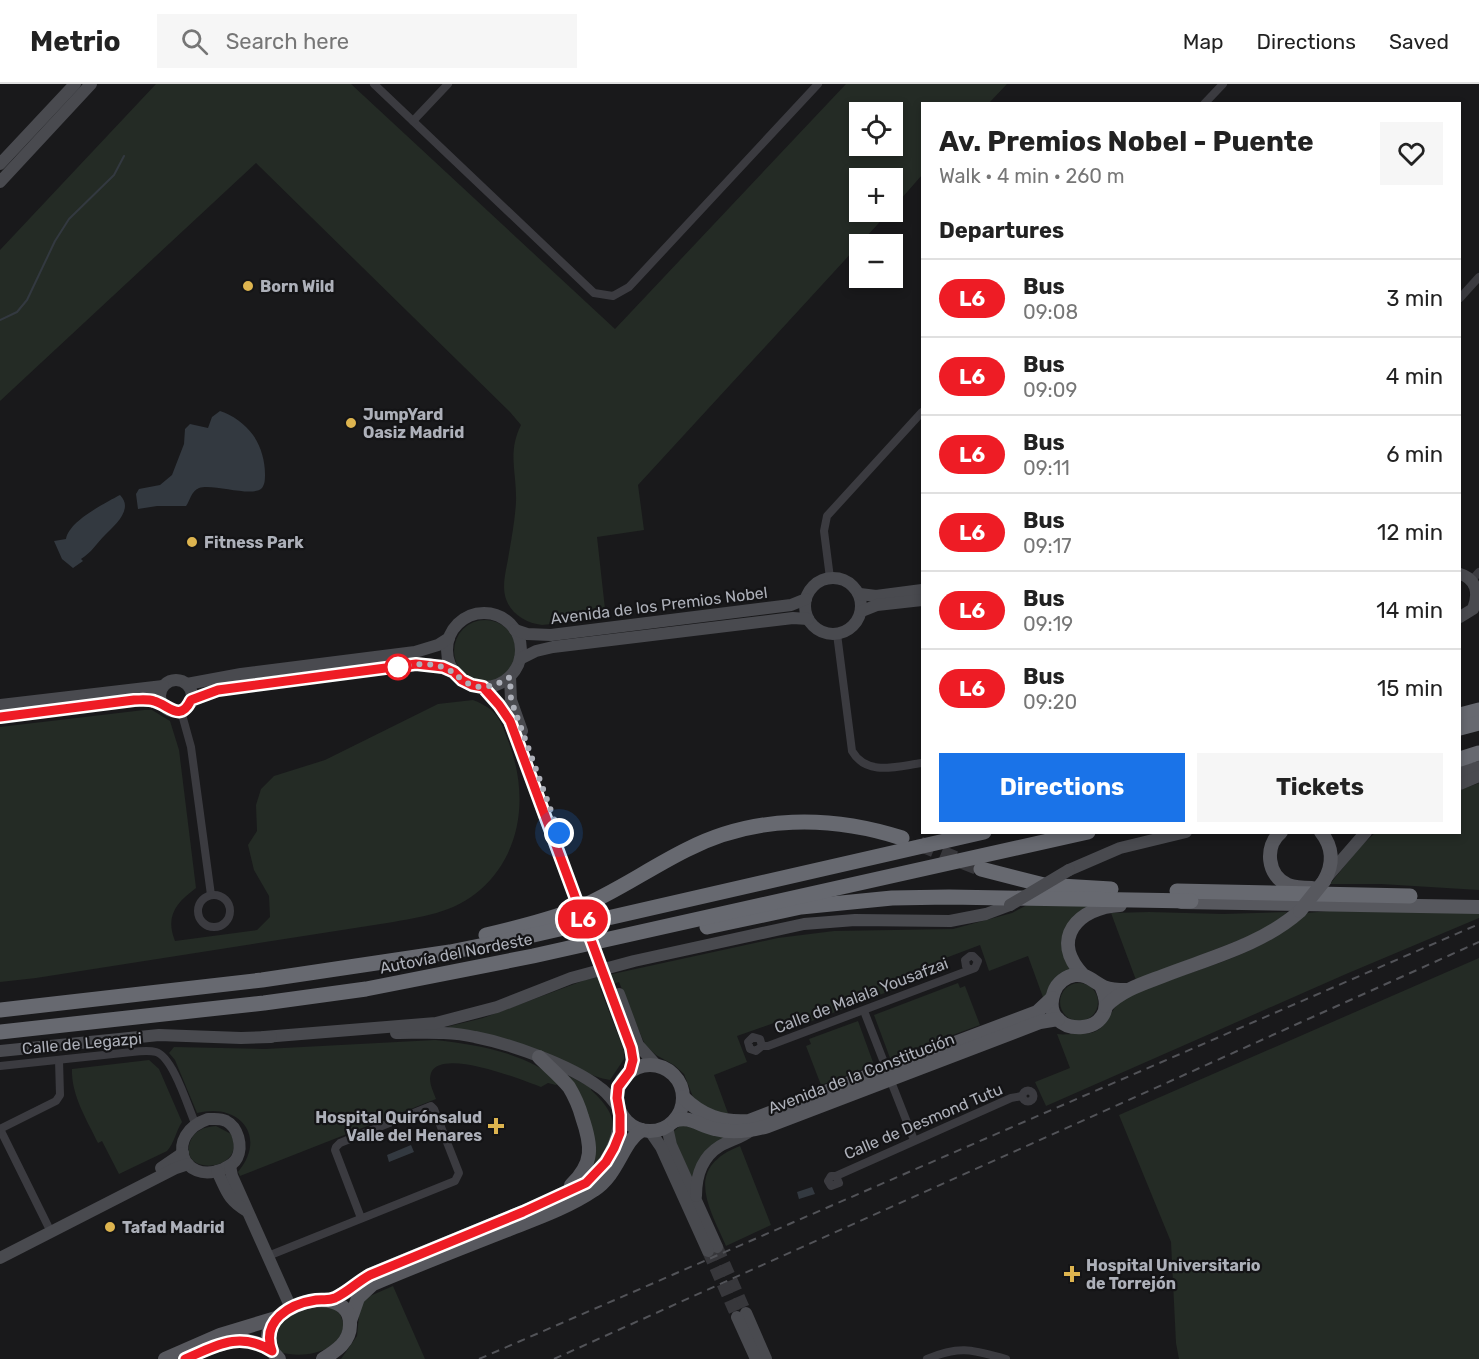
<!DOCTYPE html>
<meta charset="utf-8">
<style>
:root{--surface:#fff;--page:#f6f6f6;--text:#222;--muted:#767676;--line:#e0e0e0;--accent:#1a73e8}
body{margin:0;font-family:Rubik,sans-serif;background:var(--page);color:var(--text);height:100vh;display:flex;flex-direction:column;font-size:22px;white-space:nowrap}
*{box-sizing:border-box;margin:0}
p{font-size:20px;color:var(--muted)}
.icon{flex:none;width:33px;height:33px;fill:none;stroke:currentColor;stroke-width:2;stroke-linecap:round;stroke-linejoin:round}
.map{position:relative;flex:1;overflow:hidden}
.drawer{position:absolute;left:921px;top:18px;width:540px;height:732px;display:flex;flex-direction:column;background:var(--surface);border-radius:0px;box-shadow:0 3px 9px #0003}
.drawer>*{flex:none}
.badge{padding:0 12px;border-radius:20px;font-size:21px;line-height:39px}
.buttons{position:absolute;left:849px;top:18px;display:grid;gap:12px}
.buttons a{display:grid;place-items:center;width:54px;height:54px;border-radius:0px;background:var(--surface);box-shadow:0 3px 9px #0003;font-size:30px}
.you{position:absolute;width:30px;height:30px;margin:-15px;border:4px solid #fff;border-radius:50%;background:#1a73e8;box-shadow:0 0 0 9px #1a73e833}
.map>.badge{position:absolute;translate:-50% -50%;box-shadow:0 0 0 3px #fff}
h2{padding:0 18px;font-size:22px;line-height:54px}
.round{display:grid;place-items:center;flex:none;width:63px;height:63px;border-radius:0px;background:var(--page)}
.overview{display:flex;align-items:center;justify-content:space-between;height:102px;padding:0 18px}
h1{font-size:28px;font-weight:700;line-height:45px}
.cta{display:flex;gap:12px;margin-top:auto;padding:12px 18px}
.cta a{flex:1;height:69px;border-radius:0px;background:var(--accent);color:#fff;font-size:24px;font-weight:700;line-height:69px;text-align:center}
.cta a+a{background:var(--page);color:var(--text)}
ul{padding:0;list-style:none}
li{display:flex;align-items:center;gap:18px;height:78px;padding:0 18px;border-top:2px solid var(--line)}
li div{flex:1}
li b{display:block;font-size:22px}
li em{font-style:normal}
li .badge{min-width:66px;font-weight:700;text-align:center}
header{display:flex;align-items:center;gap:36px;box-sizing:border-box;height:84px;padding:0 30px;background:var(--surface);border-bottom:2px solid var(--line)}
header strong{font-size:28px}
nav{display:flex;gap:33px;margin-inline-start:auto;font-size:21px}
.search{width:420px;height:54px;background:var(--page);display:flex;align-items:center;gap:15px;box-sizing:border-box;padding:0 21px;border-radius:0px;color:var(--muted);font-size:22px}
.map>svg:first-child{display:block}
.green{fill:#242b25;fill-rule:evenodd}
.water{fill:#333940}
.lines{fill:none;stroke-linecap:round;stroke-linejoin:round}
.stream{stroke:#333940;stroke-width:2}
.secondary-tunnel{stroke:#37373b;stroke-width:12;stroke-dasharray:12 6;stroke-linecap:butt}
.highway-tunnel{stroke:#37373b;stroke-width:15;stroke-dasharray:15 8;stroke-linecap:butt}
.street{stroke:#3b3b40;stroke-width:8}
.secondary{stroke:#494a4f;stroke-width:12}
.primary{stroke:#57585e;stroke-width:14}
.highway{stroke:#676970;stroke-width:15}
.rail{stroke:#525358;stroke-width:2;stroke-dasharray:8 6;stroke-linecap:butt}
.secondary-bridge{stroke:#494a4f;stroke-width:12}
.primary-bridge{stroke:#57585e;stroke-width:14}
.line-casing{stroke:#fff;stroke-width:14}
.line{stroke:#ee1c25;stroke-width:9}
.walk{stroke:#adb0b9;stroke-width:6;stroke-dasharray:0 10.8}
.poi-dot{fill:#ddb44f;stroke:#141416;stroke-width:2}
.stop-dot{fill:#fff;stroke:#ee1c25;stroke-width:3}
.labels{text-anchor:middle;stroke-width:4.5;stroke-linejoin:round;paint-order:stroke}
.poi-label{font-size:16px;font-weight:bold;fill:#adb0b9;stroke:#141416;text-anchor:start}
.street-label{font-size:16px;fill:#adb0b9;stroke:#141416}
</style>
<header>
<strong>Metrio</strong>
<div class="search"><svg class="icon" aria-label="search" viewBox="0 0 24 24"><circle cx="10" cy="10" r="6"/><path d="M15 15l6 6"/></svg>Search here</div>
<nav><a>Map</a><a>Directions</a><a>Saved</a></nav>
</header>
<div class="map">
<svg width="1479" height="1275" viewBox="0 0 1479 1275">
<rect width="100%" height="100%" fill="#19191b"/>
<g class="green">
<path d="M156,0H351L615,245L846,0H1007L989,19L922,20V91L893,124L892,94H860V128H889L638,401L644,446L597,453L606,534L542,541C526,539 511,530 506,515C501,501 507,484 509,469C512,452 515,435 516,418C517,388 507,369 521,341L510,328L256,79L0,317V166ZM860,28H892V62H860Z"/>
<circle cx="485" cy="567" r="31"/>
<path d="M473,616C498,626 500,635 509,659C528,710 523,768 480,806C454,829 421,833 387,839L36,894L0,898V643L144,626H152L170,637L179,666L196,804C176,819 165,832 175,857L257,846L270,833L269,812L254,786L248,761L257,747L256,721L261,705L274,692L325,676L438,620Z"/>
<path d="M1479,699V806L1381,800H1330L1360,763L1375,749L1460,748V706Z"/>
<path d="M1027,821H1091L1080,827L1073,834V886L1044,916L1028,872L989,887L980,861L943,875L947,885L778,950L774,939L737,952L747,978L714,991L729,1032L712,1028L693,1013L684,990L674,981L656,971L645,961L619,898L600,904L624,966V975L610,996C590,993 572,980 554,973C518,959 483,950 446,943L483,934L585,896L778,854L834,847L953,845L1012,829Z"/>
<path d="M1329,827L1479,829V834L1346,890L1046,1022L1035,998L1070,984L1057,950C1064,951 1068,950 1075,950C1082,949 1091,951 1098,946C1113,936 1109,920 1132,910C1185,888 1267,871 1306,829Z"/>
<path d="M1149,828L1223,830L1287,828L1280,836L1260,848L1136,896L1111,829Z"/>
<path d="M1479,874V1275H1179L1176,1259L1171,1158L1119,1031Z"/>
<circle cx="1079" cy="918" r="19"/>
<path d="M958,899L960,904L965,902L980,941L890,974L874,931Z"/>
<path d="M858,937L874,981L821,1001L806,962L811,960L809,955Z"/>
<path d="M435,956C478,961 525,968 560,998L556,1001L548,999L541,1003C522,996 441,963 431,989C428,998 433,1007 436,1015L240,1092L238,1088C268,1052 239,1018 197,1029L175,976L169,969L174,963L265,965Z"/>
<path d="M149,976L159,985L182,1038C176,1047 174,1060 167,1067L119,1090L102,1057L98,1059C87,1036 71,1011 72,985Z"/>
<path d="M567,991L592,1004L591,1006C626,1037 615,1057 588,1089L590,1084Z"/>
<path d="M681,1041L731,1053L693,1096L674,1055V1047Z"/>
<path d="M216,1042L231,1050C249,1087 178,1094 190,1058C194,1046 205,1043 216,1042Z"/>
<path d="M740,1062L771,1141L726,1162C708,1121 684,1084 740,1062Z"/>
<path d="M393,1202L425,1275H341L357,1252L360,1221L370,1212Z"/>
<path d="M331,1222L340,1230L344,1241C339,1269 303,1275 280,1268C260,1234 306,1223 331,1222Z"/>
</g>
<g class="water">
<path d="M220,327C233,331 245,340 253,351C261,362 265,377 265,390C265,395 265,400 262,404C253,414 213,399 199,404C191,407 190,417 186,422H157L138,425L136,410L139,405L160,401L172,391L184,360L185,345L190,340L208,344L212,333Z"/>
<path d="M120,411C134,425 115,441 105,451C97,459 91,469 81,475L83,477L73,484L62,475L54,457L66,455C69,437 105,419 120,411Z"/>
<path d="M411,1061L414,1068L389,1078L387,1071Z"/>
<path d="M812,1103L815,1110L799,1115L797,1108Z"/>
</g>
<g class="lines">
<path class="stream" d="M0,236L17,228L27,216L55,157L69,135L114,91L124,72"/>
<g class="secondary-tunnel">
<path d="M717,1163L746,1229"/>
<path d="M708,1167L737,1233"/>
</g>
<path class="highway-tunnel" d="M920,760L981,785"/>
<g class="street">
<path d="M374,0L594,209L613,212L629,203L818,0"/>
<path d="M1204,20L1223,0"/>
<path d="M413,37L448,0"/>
<path d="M1460,214L1479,193"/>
<path d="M830,494L824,447L827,432L922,328"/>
<path d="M1472,496L1479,488"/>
<path d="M837,550L852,667C867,693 898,682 922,679"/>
<path d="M181,627L191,663L211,811"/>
<circle cx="214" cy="827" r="16"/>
<path d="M864,927L887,986"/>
<path d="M762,962L760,955L753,953L748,958L750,965L756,967L762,962H768L975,884L978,877L973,872H970L965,876L966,882L969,885"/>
<path d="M0,982L132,968C140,967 149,966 156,968C173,973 188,1023 195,1039"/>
<path d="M890,995L914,1056"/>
<circle cx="1028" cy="1012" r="5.5"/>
<path d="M0,1045L48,1142"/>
<path d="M0,1045L56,1017L60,1011L59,976"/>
<path d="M836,1092L839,1099L831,1102L828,1097L831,1092H836L1011,1014L1022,1012"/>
<path d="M268,1172L455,1097L459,1089L434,1025L431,1022L340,1059L336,1063L335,1066L361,1134"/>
<path d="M927,1275C960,1261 973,1266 1006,1275"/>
</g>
<g class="secondary">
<path d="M0,80L75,0"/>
<path d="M0,98L91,0"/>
<path d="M1460,490C1477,495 1479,510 1473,525L1460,533"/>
<circle cx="833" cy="522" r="28"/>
<path d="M860,510L876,512L922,506"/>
<path d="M862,527L877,521L922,516"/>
<circle cx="484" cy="566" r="37"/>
<path d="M515,546L527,550L551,551L791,521L806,515"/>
<path d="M520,575L536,567L553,563L793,534L808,535"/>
<path d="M510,593L511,616L522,647"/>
<circle cx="176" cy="612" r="16"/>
<path d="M187,600L241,590L415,568L438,561L449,554"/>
<path d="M483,603C518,637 528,687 544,731"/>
<path d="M191,616L217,606L416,580H429L454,588"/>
<path d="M0,621L163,602"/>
<path d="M0,633L134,616H148L162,620"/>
<path d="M1460,688L1479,683"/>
<path d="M1460,700L1479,692"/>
<path d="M1069,786L1120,764L1186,748"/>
<path d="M1327,793L1366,748"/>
<path d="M619,910L638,961L657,982"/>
<path d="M396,949C422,949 449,947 475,953C511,960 570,981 599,1003C607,1008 612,1016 618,1023"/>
<path d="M626,950C631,963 633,973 630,987"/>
<path d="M264,953L436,939L497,923L571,894L634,877L804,840L855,836L950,837L986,830L1010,821"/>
<path d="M0,967L159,951L241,954L271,953"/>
<path d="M208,1035C214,1035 221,1034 226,1037C238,1043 243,1062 237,1074C234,1080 229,1082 223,1085C181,1102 164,1050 208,1035Z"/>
<path d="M667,1043L671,1061L717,1163"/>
<path d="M650,1047L661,1063L708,1167"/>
<path d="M230,1082L232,1092L291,1224"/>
<path d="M161,1084L183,1069"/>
<path d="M217,1087C227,1107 227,1115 247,1127"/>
<path d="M696,1112C696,1092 702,1073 720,1062C730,1056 741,1054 750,1047"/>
<path d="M0,1174L176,1084L188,1080"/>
<path d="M746,1229L766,1275"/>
<path d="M737,1233L756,1275"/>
</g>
<g class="primary">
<path d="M1281,748C1264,762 1267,792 1288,801C1295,804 1305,804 1312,804"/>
<path d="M1321,748C1333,763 1334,780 1324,797"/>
<path d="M1181,818L1479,823"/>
<path d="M1083,891C1049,855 1078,823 1120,821"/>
<path d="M1101,902C1127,956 1036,956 1054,908C1057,899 1066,892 1075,891C1088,890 1093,898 1104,903C1111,906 1119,906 1127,906"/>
<path d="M1106,922C1122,906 1142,900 1163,892C1209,874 1262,861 1300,827"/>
<path d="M539,973C549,983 560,992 569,1003C575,1013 579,1022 582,1033C592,1062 594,1079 571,1101"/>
<circle cx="650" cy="1014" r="33"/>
<path d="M683,1013C702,1032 722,1039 749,1037L1037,928L1052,914"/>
<path d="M674,1037C690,1031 699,1042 715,1045C734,1050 751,1047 768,1042L1040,938L1058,935"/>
<path d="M331,1216L348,1207L370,1191C422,1169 475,1148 528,1126C547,1117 570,1111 586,1098C607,1082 621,1057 620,1031"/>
<path d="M350,1237L358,1214L373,1200C418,1181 464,1163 510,1145C538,1134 569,1123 594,1106C619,1090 622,1058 642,1046"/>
<path d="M218,1261C239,1254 253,1255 272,1267"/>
<path d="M165,1275L220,1251L276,1234"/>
<path d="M279,1275C232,1229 352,1189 350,1241C350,1258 336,1267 323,1275"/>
</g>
<g class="highway">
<path d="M1460,631L1479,626"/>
<path d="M1460,644L1479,639"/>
<path d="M1460,675L1479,669"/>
<path d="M981,785L1044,801L1111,805"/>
<path d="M1177,807L1410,812"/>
<path d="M707,843L801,823L892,814L949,813L1191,817"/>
<path d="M486,851C516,844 545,837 574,826C613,810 648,785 686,766C754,731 830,731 902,754"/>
<path d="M0,926L262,896L450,868L529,852L984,748"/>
<path d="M0,948L264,919L366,905L533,872L1088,748"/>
</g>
<g class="rail">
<path d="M479,1275L1479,840"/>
<path d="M554,1275L1479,858"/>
</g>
<g class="secondary-bridge">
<path d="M544,731L612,912"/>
<path d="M1010,821L1069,786"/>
</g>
<path class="primary-bridge" d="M1300,827L1324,797"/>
</g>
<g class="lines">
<g class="line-casing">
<path id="line" d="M0,633L134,616C141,616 148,615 154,617C169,621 180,639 191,616L218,606L416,580L443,583L454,588L462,596L472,601L483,603L499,621L510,637L631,964L633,976L630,987L618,1003L617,1014L620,1031V1049L614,1064L606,1078L586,1099L523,1128L370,1191C357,1198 348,1208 335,1214C328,1217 323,1215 316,1216C289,1220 261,1237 272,1267C240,1247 217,1261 185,1275"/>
</g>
<use href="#line" class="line"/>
<path class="walk" d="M398,583C413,580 430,578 445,584C452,587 455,590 461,595C477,608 494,603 510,593L511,616L559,749"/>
</g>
<g class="poi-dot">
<circle cx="248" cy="202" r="6"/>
<circle cx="351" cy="339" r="6"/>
<circle cx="192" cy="458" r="6"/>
<path d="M493 1033h6v6h6v6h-6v6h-6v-6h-6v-6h6z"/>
<circle cx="110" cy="1143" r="6"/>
<path d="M1069 1181h6v6h6v6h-6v6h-6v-6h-6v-6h6z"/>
</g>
<circle class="stop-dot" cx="398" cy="583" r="12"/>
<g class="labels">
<g class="poi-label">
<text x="260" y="208">Born Wild</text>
<text x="363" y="336">JumpYard<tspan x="363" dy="18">Oasiz Madrid</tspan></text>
<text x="204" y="464">Fitness Park</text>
<text x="482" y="1039" text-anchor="end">Hospital Quirónsalud<tspan x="482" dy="18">Valle del Henares</tspan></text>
<text x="122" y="1149">Tafad Madrid</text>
<text x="1086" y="1187">Hospital Universitario<tspan x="1086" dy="18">de Torrejón</tspan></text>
</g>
<g class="street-label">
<text transform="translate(659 521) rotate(-7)" y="6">Avenida de los Premios Nobel</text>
<text transform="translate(456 869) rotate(-11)" y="6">Autovía del Nordeste</text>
<text transform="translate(861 911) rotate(-21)" y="6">Calle de Malala Yousafzai</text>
<text transform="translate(82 959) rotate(-5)" y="6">Calle de Legazpi</text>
<text transform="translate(861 989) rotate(-21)" y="6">Avenida de la Constitución</text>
<text transform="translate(923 1037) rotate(-23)" y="6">Calle de Desmond Tutu</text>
</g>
</g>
</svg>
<div class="buttons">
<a><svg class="icon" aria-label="locate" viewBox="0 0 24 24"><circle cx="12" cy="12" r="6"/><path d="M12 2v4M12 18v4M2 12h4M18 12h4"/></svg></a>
<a>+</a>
<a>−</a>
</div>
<div class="you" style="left:559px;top:749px"></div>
<b class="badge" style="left:583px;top:835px;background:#ee1c25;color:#fff">L6</b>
<section class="drawer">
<div class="overview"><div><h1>Av. Premios Nobel - Puente</h1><p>Walk · 4 min · 260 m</p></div><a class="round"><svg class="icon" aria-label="heart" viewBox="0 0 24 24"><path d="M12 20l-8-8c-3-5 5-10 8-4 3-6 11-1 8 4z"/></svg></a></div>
<h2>Departures</h2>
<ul>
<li><span class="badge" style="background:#ee1c25;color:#fff">L6</span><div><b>Bus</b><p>09:08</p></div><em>3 min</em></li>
<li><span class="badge" style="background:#ee1c25;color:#fff">L6</span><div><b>Bus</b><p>09:09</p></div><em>4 min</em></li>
<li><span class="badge" style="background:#ee1c25;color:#fff">L6</span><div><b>Bus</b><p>09:11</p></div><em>6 min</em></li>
<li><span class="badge" style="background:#ee1c25;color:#fff">L6</span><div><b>Bus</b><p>09:17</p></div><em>12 min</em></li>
<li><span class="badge" style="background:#ee1c25;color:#fff">L6</span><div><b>Bus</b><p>09:19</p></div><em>14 min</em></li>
<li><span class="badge" style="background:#ee1c25;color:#fff">L6</span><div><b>Bus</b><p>09:20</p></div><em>15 min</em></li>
</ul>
<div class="cta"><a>Directions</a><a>Tickets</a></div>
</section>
</div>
